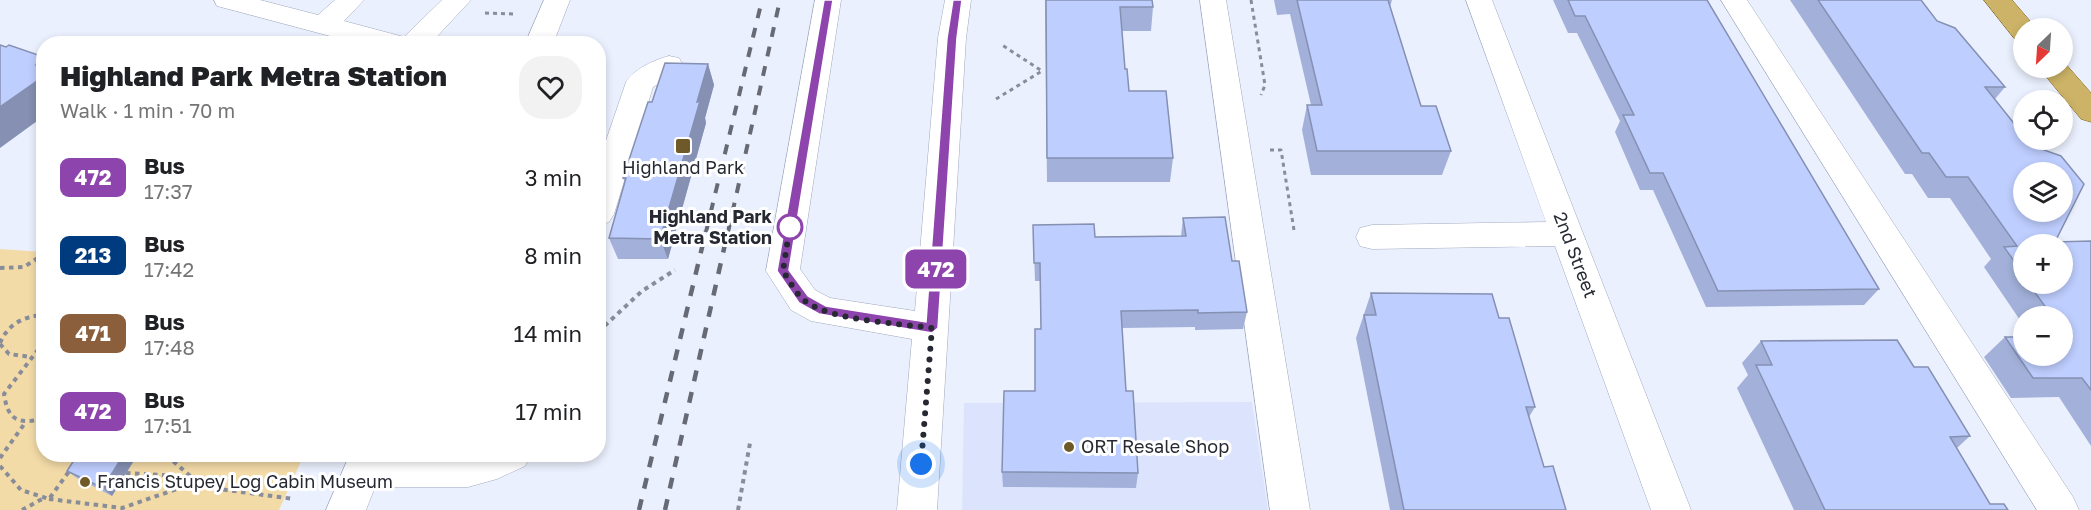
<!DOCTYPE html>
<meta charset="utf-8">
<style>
:root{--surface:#fff;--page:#f2f2f2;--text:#202124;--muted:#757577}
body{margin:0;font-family:"Golos Text",sans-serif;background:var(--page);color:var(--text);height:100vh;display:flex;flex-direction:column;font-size:22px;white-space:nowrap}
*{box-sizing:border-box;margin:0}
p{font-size:20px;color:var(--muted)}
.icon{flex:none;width:33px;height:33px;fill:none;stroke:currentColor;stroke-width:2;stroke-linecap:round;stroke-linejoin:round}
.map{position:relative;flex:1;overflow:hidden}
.panel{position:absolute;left:36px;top:36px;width:570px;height:426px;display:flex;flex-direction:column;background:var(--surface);border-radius:24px;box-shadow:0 3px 9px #0003}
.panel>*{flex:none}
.badge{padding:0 12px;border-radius:9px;font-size:21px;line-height:39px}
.needle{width:39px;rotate:205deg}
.tools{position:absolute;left:2013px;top:18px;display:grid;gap:12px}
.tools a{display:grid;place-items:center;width:60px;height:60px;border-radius:50%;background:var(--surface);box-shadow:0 3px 9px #0003;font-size:30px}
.you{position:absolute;width:30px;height:30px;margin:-15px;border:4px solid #fff;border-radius:50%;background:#1a73e8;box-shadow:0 0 0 9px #1a73e833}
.map>.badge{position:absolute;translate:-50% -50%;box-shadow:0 0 0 3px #fff}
.round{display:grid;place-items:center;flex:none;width:63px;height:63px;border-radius:24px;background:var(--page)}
.headline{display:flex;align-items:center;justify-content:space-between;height:102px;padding:0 24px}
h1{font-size:28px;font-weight:800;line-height:45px}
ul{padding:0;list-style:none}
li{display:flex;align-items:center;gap:18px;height:78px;padding:0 24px}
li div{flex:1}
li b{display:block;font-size:22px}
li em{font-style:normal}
li .badge{min-width:66px;font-weight:700;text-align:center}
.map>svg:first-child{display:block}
.built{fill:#dbe4fc}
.green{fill:#f3dba8}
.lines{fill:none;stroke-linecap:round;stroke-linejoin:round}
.minor-casing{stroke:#a0a8bd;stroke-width:1}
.major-casing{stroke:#7c6213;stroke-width:1}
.path-far1{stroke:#898d99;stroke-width:3;stroke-dasharray:4 4;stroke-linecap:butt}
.path{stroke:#898d99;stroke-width:4;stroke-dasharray:4.5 4.5;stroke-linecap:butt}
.minor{fill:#fff;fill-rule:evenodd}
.major{fill:#ccb367;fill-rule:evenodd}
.rail-far1{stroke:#676a75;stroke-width:4;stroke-dasharray:10 10;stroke-linecap:butt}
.rail{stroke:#676a75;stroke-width:4.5;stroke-dasharray:11 11;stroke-linecap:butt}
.wall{fill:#a3b1da;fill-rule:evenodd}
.shaded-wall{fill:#8590b2}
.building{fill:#becefe;stroke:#8590b2;stroke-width:1.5;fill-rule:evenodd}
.line{fill:#8e44ad;stroke:#fff;stroke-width:1.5}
.walk{stroke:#262932;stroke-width:6;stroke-dasharray:0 10.8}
.poi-dot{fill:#6f5929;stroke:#fff;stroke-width:2}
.stop-dot{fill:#fff;stroke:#8e44ad;stroke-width:3}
.labels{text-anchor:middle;stroke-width:6;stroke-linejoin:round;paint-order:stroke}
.poi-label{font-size:18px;fill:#262932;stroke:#fff;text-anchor:start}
.stop-label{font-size:18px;font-weight:bold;fill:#262932;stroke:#fff;text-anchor:end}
.street-label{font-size:18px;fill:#262932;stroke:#fff}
</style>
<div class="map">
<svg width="2091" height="510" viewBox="0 0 2091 510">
<rect width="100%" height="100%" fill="#ebf0fe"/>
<path class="built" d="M1252,402L1268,510H962L964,403Z"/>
<path class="green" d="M0,249L43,252L44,454L304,455L279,510H0Z"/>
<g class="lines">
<g class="minor-casing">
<g id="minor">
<path d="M214,0H260L318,15L335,0H364L344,21L404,37L442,0H471L430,44H360L217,6Z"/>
<path d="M544,0H570L553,44H525Z"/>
<path d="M815,0H841L800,269L815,290L830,298L915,311L938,38L945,0H971L966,38L937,510H897L912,339L811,321L791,310L766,271Z"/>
<path d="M1200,0H1226L1310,510H1270Z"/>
<path d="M1466,0H1492L1691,510H1651L1555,246L1372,249L1360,246L1356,237L1360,228L1372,225L1546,222Z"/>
<path d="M1721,0H1747L2073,497L2079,510H2037Z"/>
<path d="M669,56L679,58L683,65L679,72L653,87L614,214L609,222L598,226V164L626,82C634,69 654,60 669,56Z"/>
<path d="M350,454H531L525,466L497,479L468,487H375L366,510H326Z"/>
</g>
</g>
<g class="major-casing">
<g id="major">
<path d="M1984,0H2012L2036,28H2024V41L2014,38Z"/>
<path d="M2063,61L2091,93V122L2081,119L2039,68H2062Z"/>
</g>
</g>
<g class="path-far1">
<path d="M1251,0L1265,85L1261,95"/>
<path d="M485,13L515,14"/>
<path d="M996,99L1042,71L1002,45"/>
<path d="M1270,150H1281L1294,230"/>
</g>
<g class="path">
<path d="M0,268L24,267L44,254"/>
<path d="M598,332L642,291L675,270"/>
<path d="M44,342L4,394C8,421 18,424 44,419"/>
<path d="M0,343C8,324 24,316 44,315"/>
<path d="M0,344L9,354L31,357"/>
<path d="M39,348L44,358"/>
<path d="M0,458L25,423"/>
<path d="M0,466L21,490L49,499L70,470"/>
<path d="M126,473L163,475L219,489L294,499"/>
<path d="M49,499L122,508L197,482L165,454"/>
<path d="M22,510L42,499"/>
<path d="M738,510L750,443"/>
</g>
<use href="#minor" class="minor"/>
<use href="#major" class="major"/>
<g class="rail-far1">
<path d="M706,232L762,0"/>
<path d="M728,232L780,0"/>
</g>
<g class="rail">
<path d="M639,510L706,231"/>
<path d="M665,510L728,231"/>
</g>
</g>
<g class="wall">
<path d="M1045,0L1153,7L1151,31H1122L1125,69L1129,91L1173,158L1170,182H1047Z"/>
<path d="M1274,0H1392L1390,7L1421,106L1451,151L1442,175H1311L1302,130L1307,105H1311L1290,14L1277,15Z"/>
<path d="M1553,0H1707L1879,289L1864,305L1706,307L1653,190H1640L1615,132L1620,121L1577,33H1568Z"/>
<path d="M1790,0H1921L1937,21L2005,87L1995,99L2055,242L2091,241V446L2059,397L2011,398L1984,357L2005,337H2015L2024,329V356L2062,316H2024V326L1984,267L1991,259L1950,198H1928L1912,174H1905ZM2024,244L2062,284H2024Z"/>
<path d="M708,64L714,85L705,118L706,123L668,259H618L609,238L625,183L623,178L652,102Z"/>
<path d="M1183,218L1232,261L1247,312L1243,329L1195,330V327L1122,328L1126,391L1138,473L1136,488L1003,487L1002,472L1035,391L1041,329L1040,281H1035L1033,225L1095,237L1181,236Z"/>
<path d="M1371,293L1499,318L1535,407L1529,417L1544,467L1566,510H1390L1356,338Z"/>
<path d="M1761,341L1914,367L1970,436L1957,448L1990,504L2008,510H1794L1737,388L1748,375L1742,363Z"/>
<path d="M78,454H138L112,496L77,478L67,471Z"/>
</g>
<g class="shaded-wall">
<path d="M44,59V73L36,65Z"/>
<path d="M708,64L714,85L705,118L706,123L668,259L660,239L697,102Z"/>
<path d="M44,76V116L0,148V107Z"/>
<path d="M124,454H138L112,496L103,488Z"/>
</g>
<g class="building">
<path d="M1046,0H1152L1153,7H1120L1125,69H1127L1129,91H1166L1173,158H1047Z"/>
<path d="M1297,0H1388L1421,106H1436L1451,151H1317L1307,105H1322Z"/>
<path d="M1568,0H1707L1879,289L1718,291L1663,173H1650L1623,115H1634L1585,16H1575Z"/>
<path d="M1818,0H1921L1937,21L1955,28L2005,87H1985L2024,136V140H2026L2030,145L2061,156L2084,184L2055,242L2091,241V390L2082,378H2033L2005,337H2024V356H2062V316H2052L2029,284H2062V244H2024V275L2004,247L2017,246L1968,177H1946L1929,153H1922ZM2024,172H2062V212H2024Z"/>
<path d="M0,45L6,47L9,45L44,57V59L36,65L44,67V76L0,107Z"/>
<path d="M665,63L708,64L697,102L700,101L660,239L609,238L626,178H623L648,102H652Z"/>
<path d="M1225,217L1232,261H1239L1247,312L1198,313V310L1121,311L1126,391H1133L1138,473L1002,472L1004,391H1035V329H1041L1040,263H1034L1033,225L1094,224L1095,237L1186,236L1183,218Z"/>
<path d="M1371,293L1492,294L1499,318H1509L1535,407H1526L1544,467L1553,466L1566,510H1404L1364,315H1376Z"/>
<path d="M1897,340L1914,367H1928L1970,436L1950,437L1990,504H2004L2008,510H1825L1756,365H1772L1761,341Z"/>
<path d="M78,454H124L103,488L67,471Z"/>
</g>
<path class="line" d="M824,0H833L789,270L808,296L826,306L926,322L947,38L953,0H962L957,38L938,328L932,333L819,314L799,303L777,271Z"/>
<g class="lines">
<path class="walk" d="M790,227V225L783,271C789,280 796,294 805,301C832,321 897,323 932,328L921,464"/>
</g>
<g class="poi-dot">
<rect x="675" y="138" width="16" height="16" rx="3"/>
<circle cx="1069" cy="447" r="6"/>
<circle cx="85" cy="482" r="6"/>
</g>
<circle class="stop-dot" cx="790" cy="227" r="12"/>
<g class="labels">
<g class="poi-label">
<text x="683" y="174" text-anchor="middle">Highland Park</text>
<text x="1081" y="453">ORT Resale Shop</text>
<text x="97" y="488">Francis Stupey Log Cabin Museum</text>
</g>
<g class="stop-label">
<text x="772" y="223">Highland Park<tspan x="772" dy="21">Metra Station</tspan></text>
</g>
<g class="street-label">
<text transform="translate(1575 255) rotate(69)" y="6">2nd Street</text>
</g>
</g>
</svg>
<div class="tools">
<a><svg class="needle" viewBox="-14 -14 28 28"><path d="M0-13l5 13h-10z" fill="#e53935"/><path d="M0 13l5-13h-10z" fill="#757577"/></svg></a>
<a><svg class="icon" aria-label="locate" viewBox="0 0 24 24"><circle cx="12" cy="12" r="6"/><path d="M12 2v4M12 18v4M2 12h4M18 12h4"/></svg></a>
<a><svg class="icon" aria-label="layers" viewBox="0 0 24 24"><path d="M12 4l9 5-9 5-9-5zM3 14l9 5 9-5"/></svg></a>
<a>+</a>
<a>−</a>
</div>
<div class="you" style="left:921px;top:464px"></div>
<b class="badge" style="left:936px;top:269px;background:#8e44ad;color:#fff">472</b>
<section class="panel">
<div class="headline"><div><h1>Highland Park Metra Station</h1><p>Walk · 1 min · 70 m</p></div><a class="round"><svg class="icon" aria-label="heart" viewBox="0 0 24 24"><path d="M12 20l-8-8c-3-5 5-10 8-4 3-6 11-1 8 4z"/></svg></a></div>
<ul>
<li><span class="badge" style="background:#8e44ad;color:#fff">472</span><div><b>Bus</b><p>17:37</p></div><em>3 min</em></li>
<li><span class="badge" style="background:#003b80;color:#fff">213</span><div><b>Bus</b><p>17:42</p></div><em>8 min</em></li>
<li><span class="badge" style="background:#8b5e3c;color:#fff">471</span><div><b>Bus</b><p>17:48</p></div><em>14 min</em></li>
<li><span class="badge" style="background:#8e44ad;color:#fff">472</span><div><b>Bus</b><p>17:51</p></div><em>17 min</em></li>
</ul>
</section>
</div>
